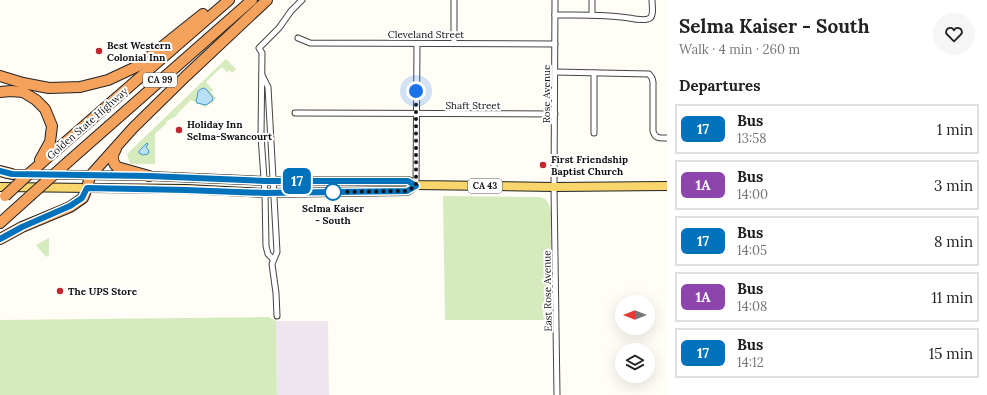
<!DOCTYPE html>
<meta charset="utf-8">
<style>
:root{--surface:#fff;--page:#f6f6f6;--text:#222;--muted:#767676;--line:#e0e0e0}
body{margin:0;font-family:Lora,serif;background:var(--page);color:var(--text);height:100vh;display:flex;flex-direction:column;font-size:15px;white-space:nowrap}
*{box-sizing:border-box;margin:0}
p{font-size:13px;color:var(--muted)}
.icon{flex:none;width:22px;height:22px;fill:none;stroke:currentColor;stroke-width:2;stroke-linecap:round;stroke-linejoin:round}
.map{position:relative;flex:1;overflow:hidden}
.sheet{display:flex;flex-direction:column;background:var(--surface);width:320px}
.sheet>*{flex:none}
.badge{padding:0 8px;border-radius:6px;font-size:14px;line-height:26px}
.needle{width:26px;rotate:270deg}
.tools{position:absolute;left:615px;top:295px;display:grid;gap:8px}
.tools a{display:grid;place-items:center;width:40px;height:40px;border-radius:50%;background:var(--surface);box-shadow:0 4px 16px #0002;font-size:20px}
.you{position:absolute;width:20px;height:20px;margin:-10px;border:3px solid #fff;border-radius:50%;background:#1a73e8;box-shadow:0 0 0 6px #1a73e833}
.map>.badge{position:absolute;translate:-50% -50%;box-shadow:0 0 0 2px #fff}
h2{padding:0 12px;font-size:15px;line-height:36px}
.round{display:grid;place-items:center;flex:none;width:42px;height:42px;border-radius:21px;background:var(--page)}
.headline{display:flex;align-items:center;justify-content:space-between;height:68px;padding:0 12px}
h1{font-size:19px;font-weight:700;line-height:30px}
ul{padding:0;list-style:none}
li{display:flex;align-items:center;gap:12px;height:50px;margin:0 8px 6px;padding:0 4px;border:2px solid var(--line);border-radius:0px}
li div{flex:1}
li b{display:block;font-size:15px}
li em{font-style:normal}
li .badge{min-width:44px;font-weight:700;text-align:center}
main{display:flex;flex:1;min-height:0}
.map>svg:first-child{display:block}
.industrial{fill:#eee6ef}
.green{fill:#d5ebbd}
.water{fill:#b9e0f7;stroke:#3f96cf}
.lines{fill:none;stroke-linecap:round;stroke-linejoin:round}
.street-casing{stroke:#444;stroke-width:7}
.primary-casing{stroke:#222;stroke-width:10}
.highway-casing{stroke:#222;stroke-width:12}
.street{stroke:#fff;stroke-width:5}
.primary{stroke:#f9d66b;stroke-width:8}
.highway{stroke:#f5a25d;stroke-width:10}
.highway-bridge-casing{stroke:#222;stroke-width:12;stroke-linecap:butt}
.highway-bridge{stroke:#f5a25d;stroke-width:10}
.line-casing{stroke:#fff;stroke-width:9}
.line{stroke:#0072bc;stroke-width:6}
.walk{stroke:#111;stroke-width:4;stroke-dasharray:0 7.2}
.poi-dot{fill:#c4262e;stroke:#fff;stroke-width:1.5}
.stop-dot{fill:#fff;stroke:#0072bc;stroke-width:2}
.labels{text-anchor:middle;stroke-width:4;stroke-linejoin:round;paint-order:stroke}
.shield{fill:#fff;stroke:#585858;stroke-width:1}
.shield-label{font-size:9px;font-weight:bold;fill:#111}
.street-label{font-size:10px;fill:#111;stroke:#fff}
.poi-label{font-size:10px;font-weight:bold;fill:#111;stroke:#fff;text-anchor:start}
.stop-label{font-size:10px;font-weight:bold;fill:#111;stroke:#fff}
</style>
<main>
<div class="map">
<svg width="667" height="395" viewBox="0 0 667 395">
<rect width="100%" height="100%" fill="#fffdf5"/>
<path class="industrial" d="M276,321H328L329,395H277Z"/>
<g class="green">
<path d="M226,59L236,69L232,73L229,70L227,72L222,67L218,71H217L206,82L213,90L211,92L216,98L214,101L205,107L191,100L180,111L175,117L167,121L166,124L155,134V164H130L127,154Z"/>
<path d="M443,196L539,197C547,198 549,203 551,211V320H445Z"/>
<path d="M49,238V255L46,257L36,245Z"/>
<path d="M269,317L276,321L277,395H0V320Z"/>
</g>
<g class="water">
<path d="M204,88L207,90L213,98L212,101L206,105L197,103L196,100C199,95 195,90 204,88Z"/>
<path d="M147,143L148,144L146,147L149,151L148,154L143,155L139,153V151Z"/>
</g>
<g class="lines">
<g class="street-casing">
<g id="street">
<path d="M454,0V43"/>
<path d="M555,0L554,187L557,395"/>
<path d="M555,15C580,15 604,14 629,18C634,19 646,21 650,18C654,15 652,5 652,0"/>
<path d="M592,15V0"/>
<path d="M298,38L310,43L555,44"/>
<path d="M555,72L649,74L652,78L653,82V131C655,139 660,138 667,138"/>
<path d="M594,73V133"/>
<path d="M262,75L268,87L277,252L272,264L276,293L277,316"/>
<path d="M295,113L555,114"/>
<path d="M416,185L417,44"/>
<path d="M273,259L268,254L266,246L265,193L261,136L262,53L259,48L279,28L291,11L302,0"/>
</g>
</g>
<g class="primary-casing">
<g id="primary">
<path d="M7,174L149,176L265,181H408L416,185L554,187L667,186"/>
<path d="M0,187L186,189L265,193L407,191L416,185"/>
</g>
</g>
<g class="highway-casing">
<g id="highway">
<path d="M0,76L23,83L49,88L80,87L108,80L138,66L203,14"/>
<path d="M0,92L11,91L23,92L36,100L45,109L52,126L50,142L40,160"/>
<path d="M116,149C112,155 111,161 117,167L149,176"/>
<path d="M69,161L252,0"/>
<path d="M0,171L12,174"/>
<path d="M31,172L229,0"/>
<path d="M0,223L30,196"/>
<path d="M0,239L22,227L70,207L83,198L87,188L90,176L133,128L186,76L267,0"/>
</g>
</g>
<use href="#street" class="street"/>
<use href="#primary" class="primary"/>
<use href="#highway" class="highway"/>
<g class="highway-bridge-casing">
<g id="highway-bridge">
<path d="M5,196L31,172"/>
<path d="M30,196L69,161"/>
</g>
</g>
<use href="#highway-bridge" class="highway-bridge"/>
</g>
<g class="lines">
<g class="line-casing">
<path id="line" d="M0,171L12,174L149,176L265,181H408L416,186L407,191L265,193L186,190L87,188L82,198L70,206L22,227L0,239"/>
</g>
<use href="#line" class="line"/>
<path class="walk" d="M333,192L407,191L416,186V91"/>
</g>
<g class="poi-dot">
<circle cx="99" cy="51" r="4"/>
<circle cx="179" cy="130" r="4"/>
<circle cx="543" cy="165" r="4"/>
<circle cx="60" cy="291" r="4"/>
</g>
<circle class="stop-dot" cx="333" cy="192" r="8"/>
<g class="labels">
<g class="shield">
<rect x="143" y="73" width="34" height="14" rx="3"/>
<rect x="468" y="179" width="34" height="14" rx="3"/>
</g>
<g class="shield-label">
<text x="160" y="83">CA 99</text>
<text x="485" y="189">CA 43</text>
</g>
<g class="street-label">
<text x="426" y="38">Cleveland Street</text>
<text transform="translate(546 94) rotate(-90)" y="4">Rose Avenue</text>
<text x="473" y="109">Shaft Street</text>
<text transform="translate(87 123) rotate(-41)" y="4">Golden State Highway</text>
<text transform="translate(547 291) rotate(-91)" y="4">East Rose Avenue</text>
</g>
<g class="poi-label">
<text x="107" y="49">Best Western<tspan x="107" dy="12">Colonial Inn</tspan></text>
<text x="187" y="128">Holiday Inn<tspan x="187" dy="12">Selma-Swancourt</tspan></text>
<text x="551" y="163">First Friendship<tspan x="551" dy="12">Baptist Church</tspan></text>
<text x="68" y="295">The UPS Store</text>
</g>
<g class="stop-label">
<text x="333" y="212">Selma Kaiser<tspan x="333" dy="12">- South</tspan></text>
</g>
</g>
</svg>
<div class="tools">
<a><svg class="needle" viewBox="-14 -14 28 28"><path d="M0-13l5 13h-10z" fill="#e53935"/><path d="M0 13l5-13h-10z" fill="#767676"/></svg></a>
<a><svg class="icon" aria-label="layers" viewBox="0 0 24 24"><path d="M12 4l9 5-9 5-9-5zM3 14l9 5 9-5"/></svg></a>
</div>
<div class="you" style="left:416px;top:91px"></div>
<b class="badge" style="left:297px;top:181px;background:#0072bc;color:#fff">17</b>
</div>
<section class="sheet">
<div class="headline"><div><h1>Selma Kaiser - South</h1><p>Walk · 4 min · 260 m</p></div><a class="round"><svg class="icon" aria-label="heart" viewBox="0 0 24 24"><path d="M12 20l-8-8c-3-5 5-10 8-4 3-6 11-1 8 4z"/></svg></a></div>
<h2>Departures</h2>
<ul>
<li><span class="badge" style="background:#0072bc;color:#fff">17</span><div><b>Bus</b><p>13:58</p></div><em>1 min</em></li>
<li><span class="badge" style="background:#8e44ad;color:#fff">1A</span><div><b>Bus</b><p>14:00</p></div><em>3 min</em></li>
<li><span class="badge" style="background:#0072bc;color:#fff">17</span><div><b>Bus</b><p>14:05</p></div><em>8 min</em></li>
<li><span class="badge" style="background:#8e44ad;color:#fff">1A</span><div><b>Bus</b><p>14:08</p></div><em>11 min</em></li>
<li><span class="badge" style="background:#0072bc;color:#fff">17</span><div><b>Bus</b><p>14:12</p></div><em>15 min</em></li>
</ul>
</section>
</main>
